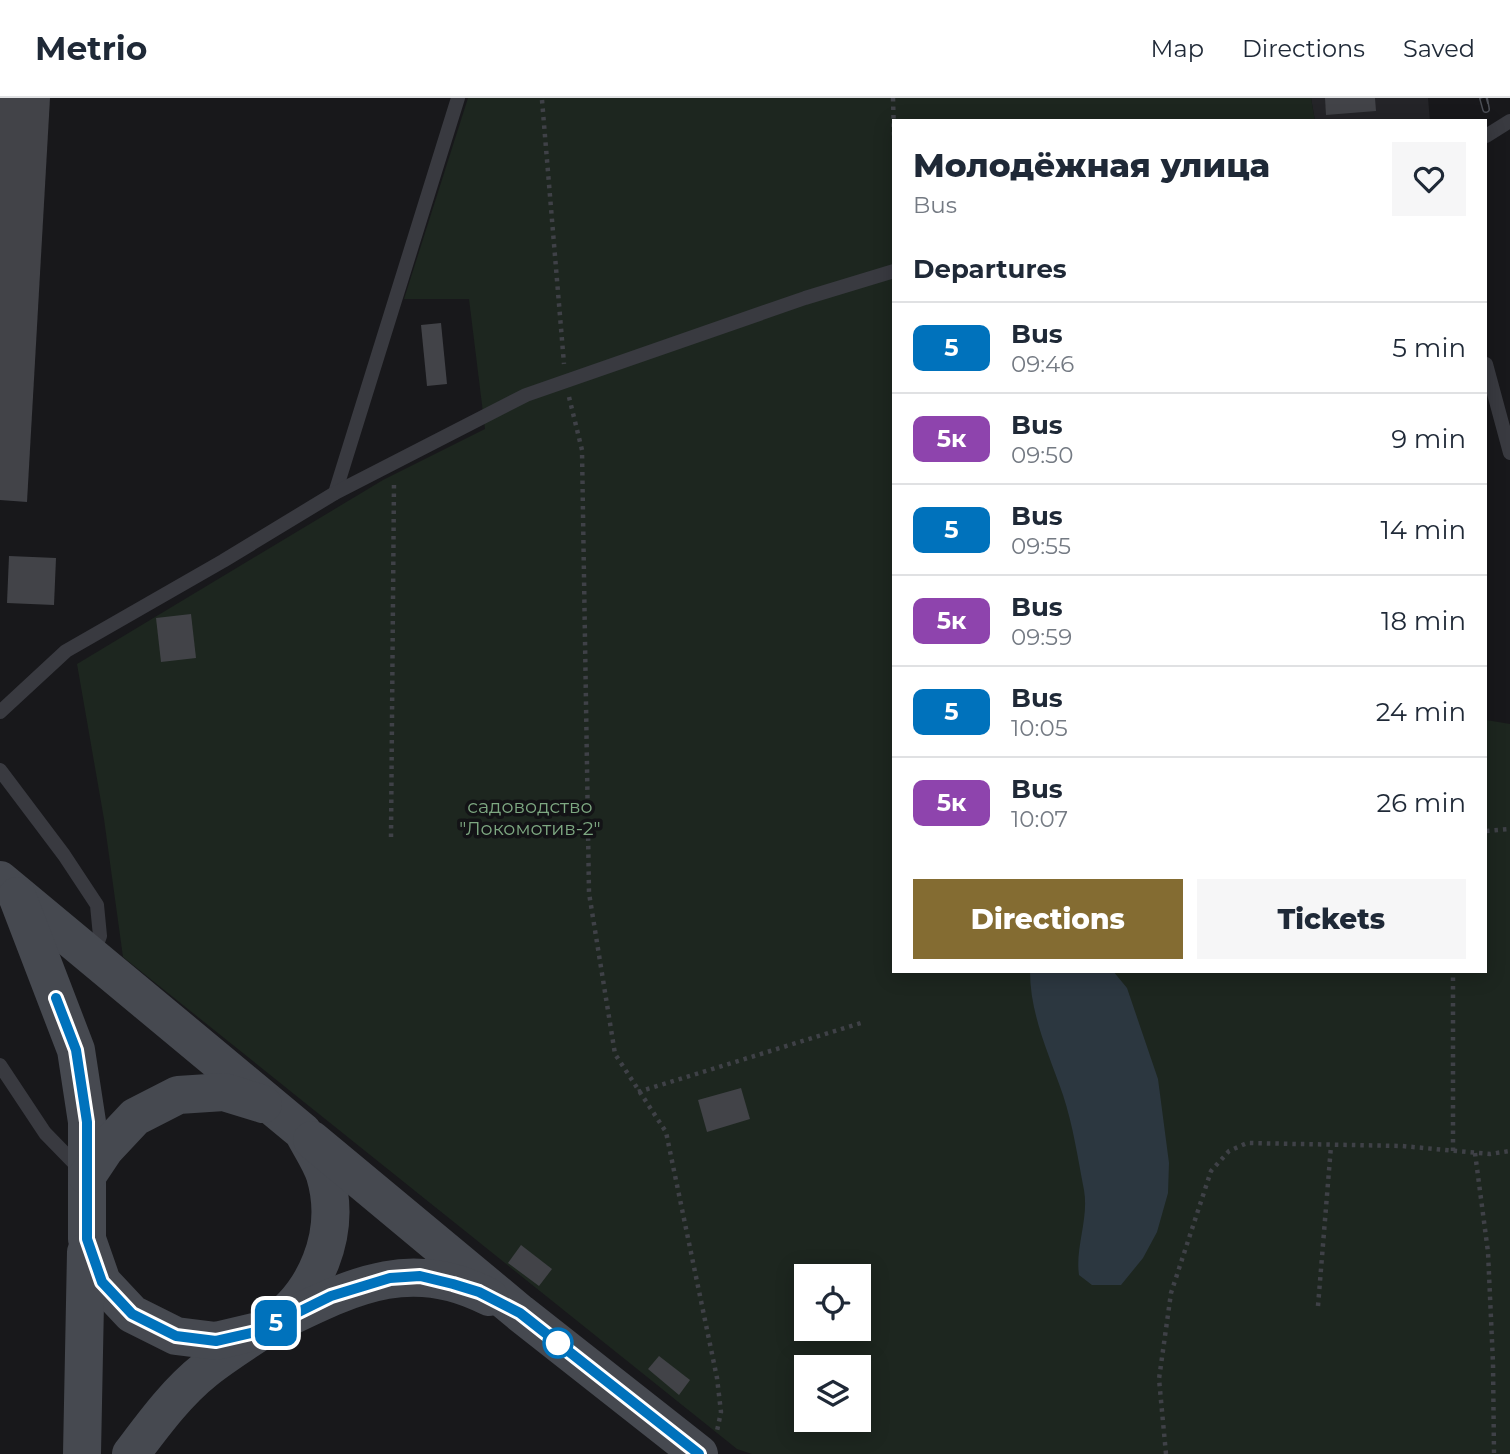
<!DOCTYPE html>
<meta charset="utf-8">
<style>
:root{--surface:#fff;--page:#f6f6f7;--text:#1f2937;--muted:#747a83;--line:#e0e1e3;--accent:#846c32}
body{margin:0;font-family:Montserrat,sans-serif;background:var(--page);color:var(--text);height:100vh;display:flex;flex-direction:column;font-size:26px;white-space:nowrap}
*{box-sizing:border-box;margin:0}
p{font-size:23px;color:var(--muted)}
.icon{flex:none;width:38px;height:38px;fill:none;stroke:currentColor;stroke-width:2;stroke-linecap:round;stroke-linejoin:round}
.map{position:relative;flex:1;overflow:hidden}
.sheet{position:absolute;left:892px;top:21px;width:595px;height:854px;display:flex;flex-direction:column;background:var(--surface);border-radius:0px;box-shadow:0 4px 18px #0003}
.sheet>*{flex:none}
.badge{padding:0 14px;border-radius:10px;font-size:24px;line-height:46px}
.controls{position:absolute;left:794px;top:1166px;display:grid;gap:14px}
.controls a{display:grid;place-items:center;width:77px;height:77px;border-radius:0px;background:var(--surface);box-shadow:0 4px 18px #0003;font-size:35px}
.map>.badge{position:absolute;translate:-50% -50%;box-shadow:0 0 0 4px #fff}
h2{padding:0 21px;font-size:26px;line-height:63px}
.round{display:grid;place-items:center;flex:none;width:74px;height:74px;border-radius:0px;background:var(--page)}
.overview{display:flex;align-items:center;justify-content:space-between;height:119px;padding:0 21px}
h1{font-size:33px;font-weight:800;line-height:52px}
.primary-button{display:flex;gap:14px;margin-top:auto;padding:14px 21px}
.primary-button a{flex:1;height:80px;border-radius:0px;background:var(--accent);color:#fff;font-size:28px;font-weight:800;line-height:80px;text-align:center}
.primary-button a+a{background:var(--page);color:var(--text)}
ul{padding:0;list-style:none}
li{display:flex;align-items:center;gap:21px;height:91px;padding:0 21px;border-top:2px solid var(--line)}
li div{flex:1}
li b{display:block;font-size:26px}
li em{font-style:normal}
li .badge{min-width:77px;font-weight:700;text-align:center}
header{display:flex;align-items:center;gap:42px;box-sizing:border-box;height:98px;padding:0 35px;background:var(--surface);border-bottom:2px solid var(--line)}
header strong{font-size:33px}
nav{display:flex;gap:38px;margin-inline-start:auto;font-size:24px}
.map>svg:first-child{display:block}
.built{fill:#242428}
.green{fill:#1d261f;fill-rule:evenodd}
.water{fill:#2c3740}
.building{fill:#424348}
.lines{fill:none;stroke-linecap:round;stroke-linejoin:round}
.path{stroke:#3f4147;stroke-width:4.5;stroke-dasharray:3.5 5;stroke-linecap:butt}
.lane{stroke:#393a40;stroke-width:14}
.secondary{stroke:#464950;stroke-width:38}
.rail-casing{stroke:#4b4e55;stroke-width:8}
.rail{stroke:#131316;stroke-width:5;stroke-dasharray:16;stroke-linecap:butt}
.line-casing{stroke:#fff;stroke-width:16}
.line{stroke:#0072bc;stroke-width:10}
.stop-dot{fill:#fff;stroke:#0072bc;stroke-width:3.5}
.labels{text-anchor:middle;stroke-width:7;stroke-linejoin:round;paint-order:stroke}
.park-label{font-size:19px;fill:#7ea882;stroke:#131316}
</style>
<header>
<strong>Metrio</strong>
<nav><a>Map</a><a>Directions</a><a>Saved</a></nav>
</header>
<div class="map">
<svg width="1510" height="1356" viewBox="0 0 1510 1356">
<rect width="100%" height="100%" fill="#18181b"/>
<path class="built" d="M1311,0H1428L1430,23H1315Z"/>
<path class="green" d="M468,0H1311L1315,23H894V873H1486V622L1510,626V1356H752L737,1351L123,859L104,721L77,566L383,382L485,331L469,201H404ZM807,1178H859V1230H807ZM807,1269H859V1321H807Z"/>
<path class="water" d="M1030,873H1113L1127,890L1158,981L1169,1065L1168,1095L1157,1134L1143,1160L1121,1187H1092L1079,1177C1075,1149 1089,1121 1084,1092C1078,1061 1073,1027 1063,997C1049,956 1030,917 1030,873Z"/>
<g class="building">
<path d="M0,0H50L27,404L0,402Z"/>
<path d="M1325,0H1375L1376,13L1326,17Z"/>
<path d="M441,225L447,286L427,288L421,227Z"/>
<path d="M9,458L56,460L54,507L7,505Z"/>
<path d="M191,516L196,560L161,564L156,520Z"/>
<path d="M741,990L750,1021L707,1034L698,1002Z"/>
<path d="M521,1147L552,1171L539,1188L508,1165Z"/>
<path d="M659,1258L690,1282L679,1297L648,1271Z"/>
</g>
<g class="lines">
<g class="path">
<path d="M893,0L894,38"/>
<path d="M542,2L564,266"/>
<path d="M569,299L582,352L589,795L615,956L666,1034L717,1280L721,1314L717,1333"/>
<path d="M1486,733L1510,731"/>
<path d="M391,739L394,383"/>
<path d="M638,994L864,924"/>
<path d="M1453,1053V873"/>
<path d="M1475,1055L1488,1154L1493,1265L1494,1356"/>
<path d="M1318,1208L1331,1048"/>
<path d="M1166,1356L1159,1281L1171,1195L1211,1073L1229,1053L1247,1045L1402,1048L1490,1056L1510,1053"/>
</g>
<g class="lane">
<path d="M1486,38L1510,23"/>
<path d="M1486,266L1510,355"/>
<path d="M335,395L458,0"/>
<path d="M0,614L66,553L223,463L335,395L526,297L805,200L894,173"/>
<path d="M0,672L64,757L97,807L100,838L94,855"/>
<path d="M0,967L45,1035L81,1072"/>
</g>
<g class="secondary">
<path d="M0,782L303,1034C310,1048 320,1062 325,1077C342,1134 317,1198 266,1230C246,1243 224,1257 205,1272C176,1295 153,1327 131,1356"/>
<path d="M17,798L76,952L87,1024V1141L102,1184L132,1216L176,1238L216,1243L254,1234"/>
<path d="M312,1042L520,1215L699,1356"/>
<path d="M87,1078L105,1051L135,1019L178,997L224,994L263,1006"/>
<path d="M287,1220C357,1186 414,1160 489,1199"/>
<path d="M82,1356L86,1154"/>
</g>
<g class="rail-casing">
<path id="rail" d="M1483,0L1486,11L1484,0"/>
</g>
<use href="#rail" class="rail"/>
</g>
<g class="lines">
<g class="line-casing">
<path id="line" d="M56,900L76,952L87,1024V1141L102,1184L132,1216L176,1238L216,1243L260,1233L331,1198L390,1180L420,1178L453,1186L479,1194L520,1215L699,1356"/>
</g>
<use href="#line" class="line"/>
</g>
<circle class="stop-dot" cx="558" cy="1245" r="14"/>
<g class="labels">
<g class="park-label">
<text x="530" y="715">садоводство<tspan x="530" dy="22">"Локомотив-2"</tspan></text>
</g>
</g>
</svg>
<div class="controls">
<a><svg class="icon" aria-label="locate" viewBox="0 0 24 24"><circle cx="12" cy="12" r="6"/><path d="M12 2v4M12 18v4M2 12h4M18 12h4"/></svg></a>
<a><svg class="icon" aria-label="layers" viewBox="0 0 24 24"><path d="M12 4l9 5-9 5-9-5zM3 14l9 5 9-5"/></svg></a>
</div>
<b class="badge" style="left:276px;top:1225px;background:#0072bc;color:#fff">5</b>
<section class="sheet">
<div class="overview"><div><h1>Молодёжная улица</h1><p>Bus</p></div><a class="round"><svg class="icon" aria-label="heart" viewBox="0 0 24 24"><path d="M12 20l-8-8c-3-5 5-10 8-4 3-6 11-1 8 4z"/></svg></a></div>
<h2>Departures</h2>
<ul>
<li><span class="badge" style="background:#0072bc;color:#fff">5</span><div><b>Bus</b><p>09:46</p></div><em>5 min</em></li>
<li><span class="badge" style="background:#8e44ad;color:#fff">5к</span><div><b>Bus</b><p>09:50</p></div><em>9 min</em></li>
<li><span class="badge" style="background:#0072bc;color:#fff">5</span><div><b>Bus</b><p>09:55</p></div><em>14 min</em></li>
<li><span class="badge" style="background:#8e44ad;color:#fff">5к</span><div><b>Bus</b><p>09:59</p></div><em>18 min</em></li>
<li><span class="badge" style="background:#0072bc;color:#fff">5</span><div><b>Bus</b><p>10:05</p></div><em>24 min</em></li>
<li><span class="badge" style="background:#8e44ad;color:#fff">5к</span><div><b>Bus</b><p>10:07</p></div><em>26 min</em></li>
</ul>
<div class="primary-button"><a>Directions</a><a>Tickets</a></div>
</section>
</div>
